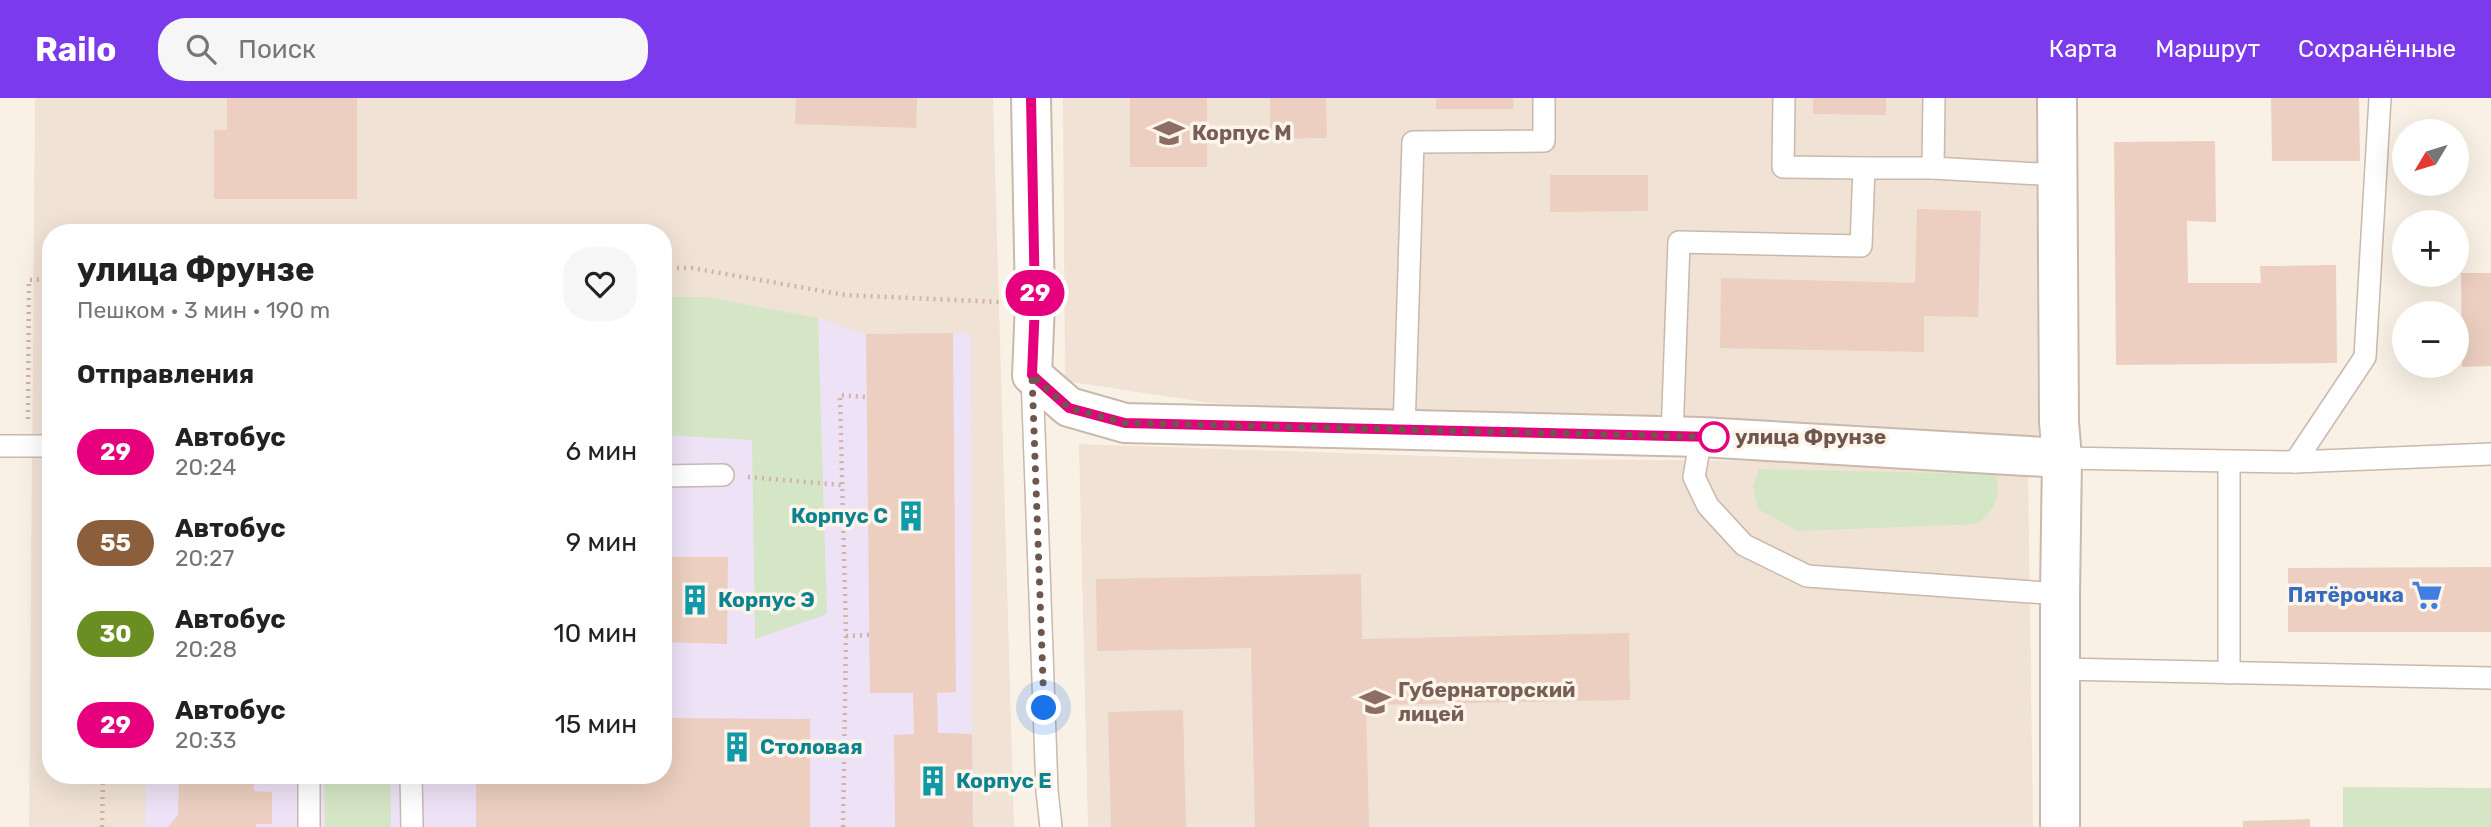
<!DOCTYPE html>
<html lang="ru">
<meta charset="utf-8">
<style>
:root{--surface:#fff;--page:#f6f6f6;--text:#222;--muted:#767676;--accent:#7c3aed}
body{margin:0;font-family:Rubik,sans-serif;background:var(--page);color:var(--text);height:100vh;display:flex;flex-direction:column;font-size:26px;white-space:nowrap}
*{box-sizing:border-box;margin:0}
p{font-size:23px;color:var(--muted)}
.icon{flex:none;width:38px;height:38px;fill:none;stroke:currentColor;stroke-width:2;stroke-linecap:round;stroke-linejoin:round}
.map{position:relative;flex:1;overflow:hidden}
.panel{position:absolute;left:42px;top:126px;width:630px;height:560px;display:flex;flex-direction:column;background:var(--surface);border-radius:28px;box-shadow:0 7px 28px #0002}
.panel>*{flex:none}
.badge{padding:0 14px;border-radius:23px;font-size:24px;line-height:46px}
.needle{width:46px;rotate:232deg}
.buttons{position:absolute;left:2392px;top:21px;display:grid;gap:14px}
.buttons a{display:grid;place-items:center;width:77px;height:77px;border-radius:50%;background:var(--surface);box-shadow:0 7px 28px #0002;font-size:35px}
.you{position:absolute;width:35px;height:35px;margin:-18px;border:5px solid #fff;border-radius:50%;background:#1a73e8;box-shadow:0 0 0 10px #1a73e833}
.map>.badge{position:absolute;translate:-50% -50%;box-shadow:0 0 0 4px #fff}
h2{padding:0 35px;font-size:26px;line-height:63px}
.round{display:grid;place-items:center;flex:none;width:74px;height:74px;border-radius:28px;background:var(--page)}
.headline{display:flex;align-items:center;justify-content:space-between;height:119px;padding:0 35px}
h1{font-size:33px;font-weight:700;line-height:52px}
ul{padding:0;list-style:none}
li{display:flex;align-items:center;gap:21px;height:91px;padding:0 35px}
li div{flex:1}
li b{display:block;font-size:26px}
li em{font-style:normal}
li .badge{min-width:77px;font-weight:700;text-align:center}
header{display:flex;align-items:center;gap:42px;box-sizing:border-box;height:98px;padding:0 35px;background:var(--accent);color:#fff}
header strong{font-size:33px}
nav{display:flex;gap:38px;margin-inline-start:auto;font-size:24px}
.search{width:490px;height:63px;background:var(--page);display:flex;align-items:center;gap:18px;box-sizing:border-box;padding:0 24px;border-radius:28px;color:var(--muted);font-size:26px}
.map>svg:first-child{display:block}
.residential{fill:#f0e2d5;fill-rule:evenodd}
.education{fill:#ede2f6}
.green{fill:#d5e6c6}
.building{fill:#eccfc0}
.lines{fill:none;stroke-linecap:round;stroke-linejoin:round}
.lane-casing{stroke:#cab8ad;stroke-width:24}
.street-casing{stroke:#cab8ad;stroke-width:42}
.path{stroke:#d1b2a3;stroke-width:4.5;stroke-dasharray:2 5;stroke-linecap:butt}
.lane{stroke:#fff;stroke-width:21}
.street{stroke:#fff;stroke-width:38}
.line-casing{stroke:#fff;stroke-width:16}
.line{stroke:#e6007e;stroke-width:10}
.walk{stroke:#70574d;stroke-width:7;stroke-dasharray:0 12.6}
.stop-dot{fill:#fff;stroke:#e6007e;stroke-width:3.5}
.labels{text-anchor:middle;stroke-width:7;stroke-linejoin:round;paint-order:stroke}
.education-label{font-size:21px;font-weight:bold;fill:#785e54;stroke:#fdf5eb;text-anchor:start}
.stop-label{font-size:21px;font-weight:bold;fill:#70574d;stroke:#fdf5eb;text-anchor:start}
.culture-label{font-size:21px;font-weight:bold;fill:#0d838f;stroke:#fdf5eb;text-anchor:start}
.shop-label{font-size:21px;font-weight:bold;fill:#366cbe;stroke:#fdf5eb;text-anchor:end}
</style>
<header>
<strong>Railo</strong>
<div class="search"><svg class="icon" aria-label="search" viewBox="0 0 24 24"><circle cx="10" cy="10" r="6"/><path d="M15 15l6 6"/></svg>Поиск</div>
<nav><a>Карта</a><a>Маршрут</a><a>Сохранённые</a></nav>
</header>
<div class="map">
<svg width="2491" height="729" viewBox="0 0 2491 729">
<rect width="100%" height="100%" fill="#faf1e6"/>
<g class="residential">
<path d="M35,0H993L1014,729H29ZM51,135H663V677H51Z"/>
<path d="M1063,0H2036L2038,342L1210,305L1065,283Z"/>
<path d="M1079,346L1515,361L2028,365L2033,729H1088Z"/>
</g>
<path class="education" d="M663,199H707L818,220L866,236L971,235L973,729H145L146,677H663Z"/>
<g class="green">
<path d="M663,199H707L818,220L827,516L755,541L752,342L663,337Z"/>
<path d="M1759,371L1996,376C2001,401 1996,411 1976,426L1798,433L1758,411L1753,389Z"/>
<path d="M324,677H390L391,729H325Z"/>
<path d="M2343,689L2491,690V729H2343Z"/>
</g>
<g class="building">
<path d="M227,0H357V101H214V32H227Z"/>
<path d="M796,0H917L916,30L795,26Z"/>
<rect x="1130" y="0" width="77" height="69"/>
<path d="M1270,0H1326L1327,40L1270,41Z"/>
<rect x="1436" y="0" width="77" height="11"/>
<path d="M1813,0H1886V17L1813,16Z"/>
<path d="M2271,0H2359L2360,63H2272Z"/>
<path d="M2215,43L2216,124L2187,123L2188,185H2261L2260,168L2336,167L2337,265L2116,267L2114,44Z"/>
<path d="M1550,77H1648V113L1550,114Z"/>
<path d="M1917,111L1981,113L1978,219L1924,218V254L1720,250L1721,180L1915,185Z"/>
<path d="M2461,175H2491V268L2462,269Z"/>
<path d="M953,235L956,594L937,595L938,635L972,636L973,729H895L894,637L914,636L913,595H870L866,236Z"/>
<path d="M663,459H728L727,546L663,544Z"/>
<path d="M2491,469V534H2288V470Z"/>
<path d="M1361,476L1362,541L1629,535L1630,602L1366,607L1369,729H1255L1251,550L1097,553L1096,481Z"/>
<path d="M1183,612L1186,729H1111L1108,614Z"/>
<path d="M663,620L810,621V729H476V682H440V677H663Z"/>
<path d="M179,677H254V693L272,694V726H256V729H168L178,717Z"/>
<path d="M2310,721V729H2243V723Z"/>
</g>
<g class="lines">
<g class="lane-casing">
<g id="lane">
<path d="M1784,0L1783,69L1864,70"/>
<path d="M1934,0L1933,70L2057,77"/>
<path d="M1032,277L1047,693L1051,729"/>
<path d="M1404,332L1413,44L1544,43V0"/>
<path d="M1672,339L1679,144L1861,148L1864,70H1933"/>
<path d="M1701,339L1694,379L1708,408L1744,447L1807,478L2060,496"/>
<path d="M0,348H51"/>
<path d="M2062,360L2295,364L2491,356"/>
<path d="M2229,363V575"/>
<path d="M2295,364L2365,259L2380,0"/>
<path d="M663,378L723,377"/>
<path d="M2060,571L2491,580"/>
<path d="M309,677V729"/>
<path d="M411,677L412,729"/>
</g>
</g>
<g class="street-casing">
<g id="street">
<path d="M1031,0L1035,205L1032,277L1069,309L1125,325L1701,339L2062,360"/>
<path d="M2057,0L2059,324L2062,360L2060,496V729"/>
</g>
</g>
<g class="path">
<path d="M663,170H692L845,197L999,204"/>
<path d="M28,321L29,182L51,181"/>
<path d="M748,379L842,387"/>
<path d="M846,538L869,537"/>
<path d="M102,729L103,677"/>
<path d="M843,729L846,538L840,297L867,299"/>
</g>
<use href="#lane" class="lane"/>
<use href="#street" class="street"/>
</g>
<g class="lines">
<g class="line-casing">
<path id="line" d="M1031,0L1035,205L1032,277L1069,310L1125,325L1714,339"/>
</g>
<use href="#line" class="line"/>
<path class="walk" d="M1044,610L1032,277L1069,310L1125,325L1714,339"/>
</g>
<defs>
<g id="university-bare" transform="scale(2.415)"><path d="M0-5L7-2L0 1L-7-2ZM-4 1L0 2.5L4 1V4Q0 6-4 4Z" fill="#8d6e63" stroke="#fdf5eb" stroke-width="2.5" paint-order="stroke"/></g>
<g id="building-bare" transform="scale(2.415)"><path d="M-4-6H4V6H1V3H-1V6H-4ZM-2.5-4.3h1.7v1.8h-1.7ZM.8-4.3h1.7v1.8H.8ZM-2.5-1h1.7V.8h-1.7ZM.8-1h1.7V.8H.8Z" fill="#0f9aa8" stroke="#fdf5eb" stroke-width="2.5" paint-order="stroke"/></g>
<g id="supermarket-bare" transform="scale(2.415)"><path d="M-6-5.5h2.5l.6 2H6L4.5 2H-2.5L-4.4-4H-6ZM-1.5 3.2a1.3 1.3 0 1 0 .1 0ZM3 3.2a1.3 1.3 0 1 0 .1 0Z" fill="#3f7fe0" stroke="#fdf5eb" stroke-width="2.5" paint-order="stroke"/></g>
<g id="school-bare" transform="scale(2.415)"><path d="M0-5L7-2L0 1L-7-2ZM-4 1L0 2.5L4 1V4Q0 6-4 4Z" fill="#8d6e63" stroke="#fdf5eb" stroke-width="2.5" paint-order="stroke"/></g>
</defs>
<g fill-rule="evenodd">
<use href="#university-bare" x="1169" y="35"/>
<use href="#building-bare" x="911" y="418"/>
<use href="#supermarket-bare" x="2427" y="497"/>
<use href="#building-bare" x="695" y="502"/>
<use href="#school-bare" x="1375" y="604"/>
<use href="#building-bare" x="737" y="649"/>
<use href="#building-bare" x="933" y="683"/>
</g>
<circle class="stop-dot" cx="1714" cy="339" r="14"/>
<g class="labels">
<g class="education-label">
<text x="1192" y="42">Корпус M</text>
<text x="1398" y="599">Губернаторский<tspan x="1398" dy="24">лицей</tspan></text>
</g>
<g class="stop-label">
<text x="1735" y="346">улица Фрунзе</text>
</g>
<g class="culture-label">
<text x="888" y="425" text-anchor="end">Корпус С</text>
<text x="718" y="509">Корпус Э</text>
<text x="760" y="656">Столовая</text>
<text x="956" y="690">Корпус Е</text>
</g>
<g class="shop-label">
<text x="2404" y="504">Пятёрочка</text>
</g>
</g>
</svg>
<div class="buttons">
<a><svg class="needle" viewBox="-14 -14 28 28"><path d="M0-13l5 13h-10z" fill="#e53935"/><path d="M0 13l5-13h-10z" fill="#767676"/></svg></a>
<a>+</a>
<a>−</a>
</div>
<div class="you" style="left:1044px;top:610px"></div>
<b class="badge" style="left:1035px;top:195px;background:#e6007e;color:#fff">29</b>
<section class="panel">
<div class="headline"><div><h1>улица Фрунзе</h1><p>Пешком · 3 мин · 190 m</p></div><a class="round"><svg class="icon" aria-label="heart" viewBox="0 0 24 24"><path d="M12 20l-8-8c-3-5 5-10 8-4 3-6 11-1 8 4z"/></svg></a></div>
<h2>Отправления</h2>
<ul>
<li><span class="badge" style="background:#e6007e;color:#fff">29</span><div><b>Автобус</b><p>20:24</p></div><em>6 мин</em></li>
<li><span class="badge" style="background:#8b5e3c;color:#fff">55</span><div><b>Автобус</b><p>20:27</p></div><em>9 мин</em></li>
<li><span class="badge" style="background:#6b8e23;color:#fff">30</span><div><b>Автобус</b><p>20:28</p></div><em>10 мин</em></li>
<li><span class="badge" style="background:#e6007e;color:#fff">29</span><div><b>Автобус</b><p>20:33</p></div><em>15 мин</em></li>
</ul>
</section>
</div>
